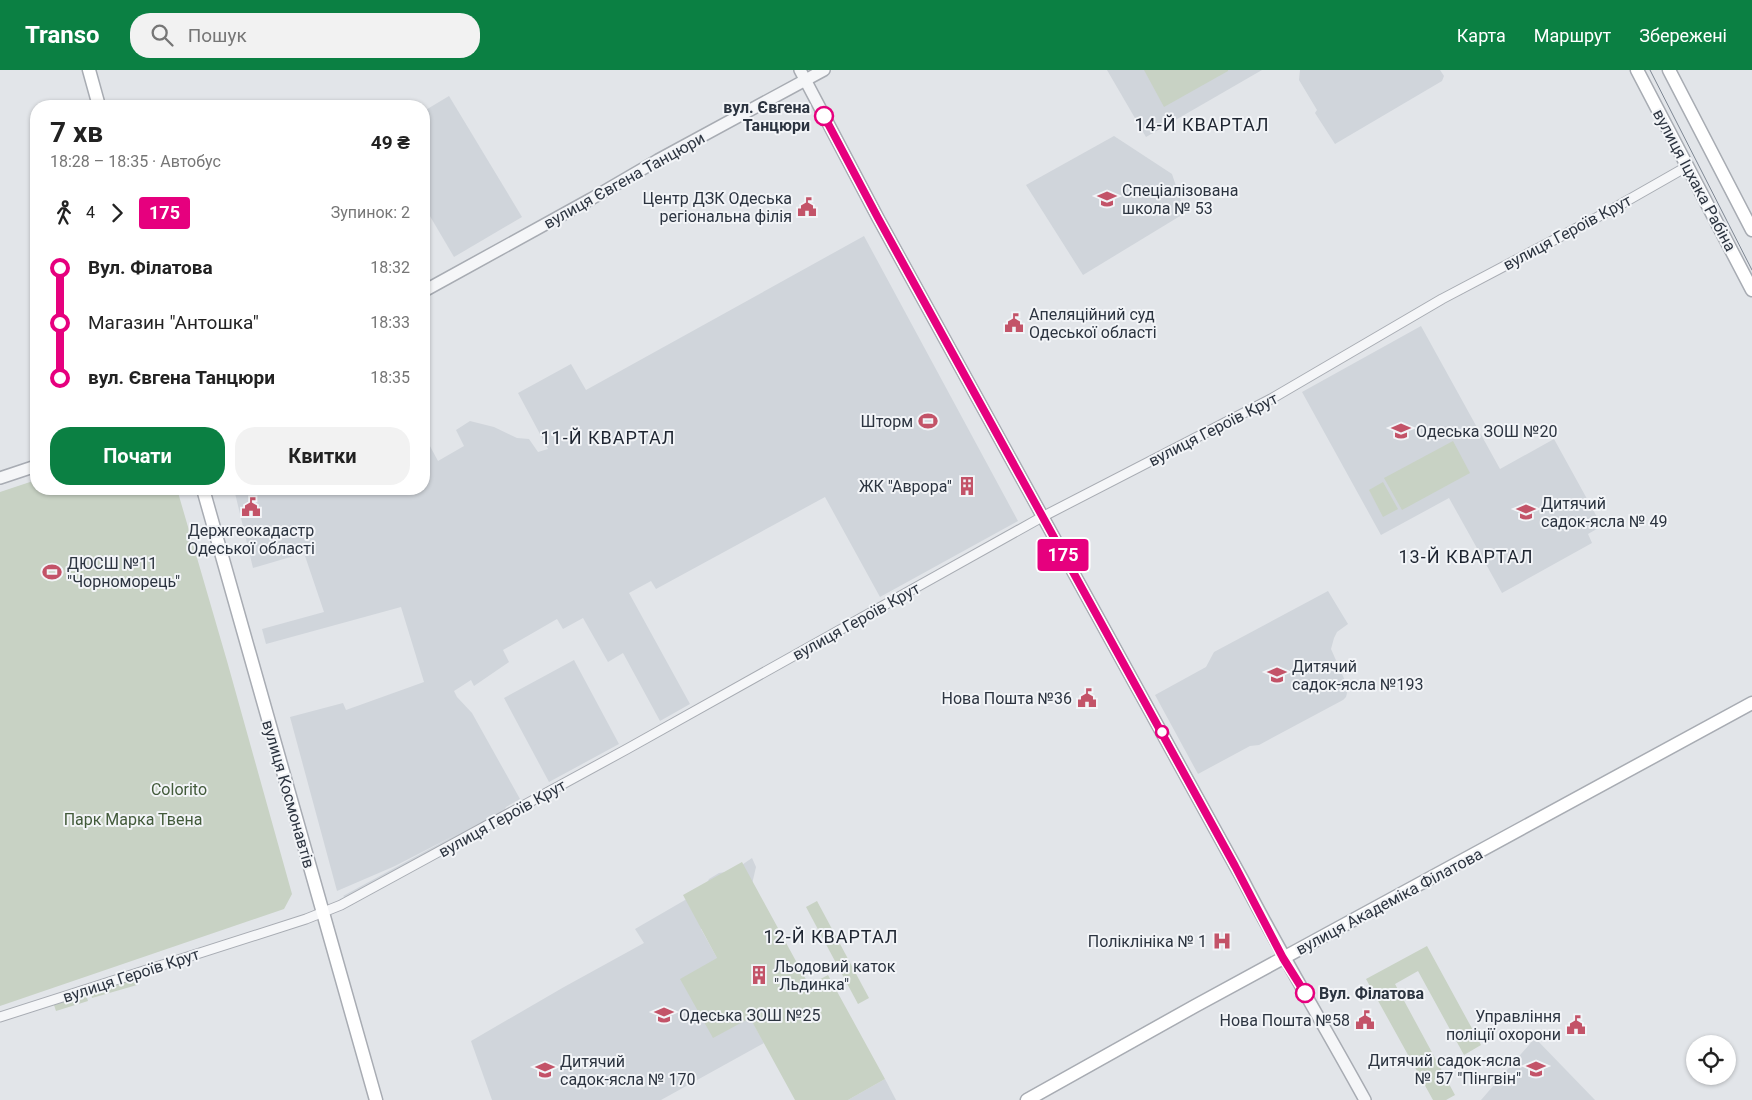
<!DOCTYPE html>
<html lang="uk">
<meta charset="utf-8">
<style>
:root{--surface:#fff;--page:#f2f2f2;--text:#222;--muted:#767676;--accent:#0b8043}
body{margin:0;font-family:Roboto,sans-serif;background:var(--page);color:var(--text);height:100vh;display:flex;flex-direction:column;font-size:19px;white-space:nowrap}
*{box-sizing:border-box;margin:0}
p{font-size:16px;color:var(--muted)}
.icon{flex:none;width:28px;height:28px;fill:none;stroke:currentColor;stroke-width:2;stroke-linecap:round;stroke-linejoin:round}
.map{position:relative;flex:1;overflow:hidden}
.panel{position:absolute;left:30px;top:30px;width:400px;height:395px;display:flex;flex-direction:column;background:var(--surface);border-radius:20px;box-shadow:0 1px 4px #0004}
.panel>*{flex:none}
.badge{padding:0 10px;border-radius:4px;font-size:18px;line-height:32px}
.fabs{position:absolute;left:1686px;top:965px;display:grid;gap:10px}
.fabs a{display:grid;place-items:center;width:50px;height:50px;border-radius:50%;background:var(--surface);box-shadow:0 1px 4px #0004;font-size:25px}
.map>.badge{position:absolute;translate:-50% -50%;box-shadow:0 0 0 2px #fff}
.legs{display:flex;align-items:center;gap:8px;height:55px;padding:0 20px;font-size:16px}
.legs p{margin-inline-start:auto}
.headline{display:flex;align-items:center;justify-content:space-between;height:85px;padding:0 20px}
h1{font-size:28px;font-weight:700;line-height:38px}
.button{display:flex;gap:10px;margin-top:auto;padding:10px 20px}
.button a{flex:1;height:58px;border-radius:20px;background:var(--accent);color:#fff;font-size:20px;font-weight:700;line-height:58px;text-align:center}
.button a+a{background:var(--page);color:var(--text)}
ul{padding:0 20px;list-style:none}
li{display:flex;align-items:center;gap:18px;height:55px;font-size:19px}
li i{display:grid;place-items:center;width:8px;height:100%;margin:0 6px;background:currentColor}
li i::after{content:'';width:12px;height:12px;margin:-6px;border:4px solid;border-radius:50%;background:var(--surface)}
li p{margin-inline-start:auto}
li:first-child i{background:linear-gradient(#0000 50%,currentColor 0)}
li:last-child i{background:linear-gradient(currentColor 50%,#0000 0)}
header{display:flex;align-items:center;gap:30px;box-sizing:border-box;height:70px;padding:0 25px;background:var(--accent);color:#fff}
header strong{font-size:24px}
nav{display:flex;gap:28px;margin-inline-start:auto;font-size:18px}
.search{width:350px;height:45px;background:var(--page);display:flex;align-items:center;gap:12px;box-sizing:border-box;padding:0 18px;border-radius:20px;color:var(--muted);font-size:19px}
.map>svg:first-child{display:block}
.built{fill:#d0d5db}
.green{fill:#c8d2c4}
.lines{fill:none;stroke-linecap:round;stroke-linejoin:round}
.minor-casing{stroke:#a8acb3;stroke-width:11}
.tertiary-casing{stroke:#a8acb3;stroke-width:14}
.secondary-casing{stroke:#a8acb3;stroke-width:15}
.minor{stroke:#f5f6f8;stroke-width:9}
.tertiary{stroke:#f5f6f8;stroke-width:11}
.secondary{stroke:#fff;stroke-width:12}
.tram{stroke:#7d8692;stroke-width:1}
.line-1-casing{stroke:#fff;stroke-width:11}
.line-1{stroke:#e6007e;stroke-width:8}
.stop-1-dot{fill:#fff;stroke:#e6007e;stroke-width:2.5}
.labels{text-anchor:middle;stroke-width:4;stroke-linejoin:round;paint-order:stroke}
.stop-label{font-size:16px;font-weight:bold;fill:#2c3440;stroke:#f2f4f7;text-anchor:end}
.street-label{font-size:16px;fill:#2c3440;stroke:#f2f4f7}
.poi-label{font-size:16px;fill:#2c3440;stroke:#f2f4f7;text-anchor:start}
.park-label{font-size:16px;fill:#425a3a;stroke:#f2f4f7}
.neighbourhood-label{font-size:18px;letter-spacing:1px;fill:#1e2531;stroke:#f2f4f7}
</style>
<header>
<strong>Transo</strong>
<div class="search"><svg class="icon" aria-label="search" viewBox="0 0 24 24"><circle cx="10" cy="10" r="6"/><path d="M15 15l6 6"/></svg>Пошук</div>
<nav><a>Карта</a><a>Маршрут</a><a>Збережені</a></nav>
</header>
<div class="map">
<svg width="1752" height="1030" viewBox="0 0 1752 1030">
<rect width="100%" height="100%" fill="#e2e5e9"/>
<g class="built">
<path d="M1107,0H1262L1146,67Z"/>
<path d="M1300,0H1440L1444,6L1442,11L1335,74L1315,43L1317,40L1299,10Z"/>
<path d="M449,26L522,147L454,187L424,136V41Z"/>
<path d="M1114,66L1172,104L1185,143L1083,205L1026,115Z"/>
<path d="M864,166L1018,451L880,527L825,427L656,519L651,511L629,523L690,634L660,651L623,583L608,592L583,548L563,559L557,549L503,580L509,592L474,616L471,610L454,621L457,627L472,643L520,729L506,737L503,744L346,828L343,826L457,764L395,796L337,821L290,647L343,633L346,640L424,612L401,537L266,574L262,559L324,542L304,483L253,498L234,419H424V365L438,391L464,376L456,360L470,351L494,357L517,368L529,369L538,382L548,379L518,323L571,294L586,320Z"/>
<path d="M1421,256L1500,399L1554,369L1602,456L1588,464L1592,473L1502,523L1449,428L1381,465L1302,322Z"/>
<path d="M1328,521L1348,554L1337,562L1334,568L1331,579L1346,613L1347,623L1346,627L1343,630L1259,675L1250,676L1198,704L1155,625L1206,597L1214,582Z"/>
<path d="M574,590L619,674L549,712L504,628Z"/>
<path d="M752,788L756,797L749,827L701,859L764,973L661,1030H492L471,971L564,917L644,873L635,859L704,819L709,809L719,803L733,801Z"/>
<path d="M1535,968L1595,1030H1481Z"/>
<path d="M885,1009L896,1030H848Z"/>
</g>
<g class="green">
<path d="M1144,0H1228V1L1164,37Z"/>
<path d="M1453,371L1470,403L1402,440L1384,408Z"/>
<path d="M36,410V419H177L227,591L292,824L284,839L0,936V422Z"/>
<path d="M1383,412L1398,439L1383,447L1369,420Z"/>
<path d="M742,792L809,915L828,905L885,1009L848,1030H795L750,948L713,968L680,909L717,888L683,825Z"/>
<path d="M817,831L869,928L858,934L806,837Z"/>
<path d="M1427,876L1481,975L1464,985L1418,901L1395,914L1455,1025L1446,1030H1433L1366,909Z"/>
<path d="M135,909L137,915L92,928L91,922Z"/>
<path d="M86,925L88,931L56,941L54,935Z"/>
</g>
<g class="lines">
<g class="minor-casing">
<path id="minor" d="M0,947L306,849L341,835L627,679L1042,447L1271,329L1442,229L1609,141L1688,96"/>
</g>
<g class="tertiary-casing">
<g id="tertiary">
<path d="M800,0L878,148L1244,812C1282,886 1325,957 1365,1030"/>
<path d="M424,221L591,129L658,90L824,0"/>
<path d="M0,408L36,396"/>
</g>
</g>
<g class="secondary-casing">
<g id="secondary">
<path d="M89,0L99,36"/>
<path d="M1637,0L1752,220"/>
<path d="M1669,0L1752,160"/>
<path d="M203,419C259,623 319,826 376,1030"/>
<path d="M1027,1030L1195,936L1752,633"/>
</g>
</g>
<use href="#minor" class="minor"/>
<use href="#tertiary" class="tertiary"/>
<use href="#secondary" class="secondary"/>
<path class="tram" d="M1650,0L1752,200"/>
</g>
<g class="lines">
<g class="line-1-casing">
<path id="line-1" d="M824,46L878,148L1235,796L1283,888L1305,923"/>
</g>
<use href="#line-1" class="line-1"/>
</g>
<defs>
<g id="school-bare" transform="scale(1.5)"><path d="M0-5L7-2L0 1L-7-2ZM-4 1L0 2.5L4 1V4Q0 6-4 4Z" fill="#c35368" stroke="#f2f4f7" stroke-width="2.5" paint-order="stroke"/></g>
<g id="civic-bare" transform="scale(1.5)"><path d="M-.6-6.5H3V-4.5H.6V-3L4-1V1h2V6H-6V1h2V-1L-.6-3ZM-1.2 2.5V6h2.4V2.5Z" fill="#c35368" stroke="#f2f4f7" stroke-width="2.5" paint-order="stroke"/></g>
<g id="stadium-bare" transform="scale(1.5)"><path d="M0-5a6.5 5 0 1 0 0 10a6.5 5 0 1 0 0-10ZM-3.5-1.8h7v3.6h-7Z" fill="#c35368" stroke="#f2f4f7" stroke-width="2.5" paint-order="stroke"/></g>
<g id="building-bare" transform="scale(1.5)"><path d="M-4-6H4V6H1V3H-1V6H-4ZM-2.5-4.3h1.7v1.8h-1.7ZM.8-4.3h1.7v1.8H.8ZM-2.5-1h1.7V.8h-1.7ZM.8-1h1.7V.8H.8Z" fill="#c35368" stroke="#f2f4f7" stroke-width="2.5" paint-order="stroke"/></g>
<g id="hospital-bare" transform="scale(1.5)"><path d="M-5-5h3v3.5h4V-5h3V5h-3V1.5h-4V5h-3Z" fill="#c35368" stroke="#f2f4f7" stroke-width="2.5" paint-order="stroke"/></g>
</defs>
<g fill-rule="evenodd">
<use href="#school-bare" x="1107" y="129"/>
<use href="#civic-bare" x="807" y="137"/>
<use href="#civic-bare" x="1014" y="253"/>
<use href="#stadium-bare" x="928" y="351"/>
<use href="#school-bare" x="1401" y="361"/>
<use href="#building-bare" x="967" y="416"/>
<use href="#civic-bare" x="251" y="437"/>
<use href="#school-bare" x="1526" y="442"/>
<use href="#stadium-bare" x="52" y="502"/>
<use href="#school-bare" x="1277" y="605"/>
<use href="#civic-bare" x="1087" y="628"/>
<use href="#hospital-bare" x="1222" y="871"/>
<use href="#building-bare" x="759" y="905"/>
<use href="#school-bare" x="664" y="945"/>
<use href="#civic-bare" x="1365" y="950"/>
<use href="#civic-bare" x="1576" y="955"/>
<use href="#school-bare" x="1536" y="999"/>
<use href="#school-bare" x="545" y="1000"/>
</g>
<g class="stop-1-dot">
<circle cx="824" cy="46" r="9"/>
<circle cx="1162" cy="662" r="6"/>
<circle cx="1305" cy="923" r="9"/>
</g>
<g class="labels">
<g class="stop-label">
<text x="810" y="43">вул. Євгена<tspan x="810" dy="18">Танцюри</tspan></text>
<text x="1319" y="929" text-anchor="start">Вул. Філатова</text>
</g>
<g class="street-label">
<text transform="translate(624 110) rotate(-29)" y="6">вулиця Євгена Танцюри</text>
<text transform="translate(1695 110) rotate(62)" y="6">вулиця Іцхака Рабіна</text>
<text transform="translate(1567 162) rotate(-28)" y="6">вулиця Героїв Крут</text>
<text transform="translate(1213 359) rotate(-27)" y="6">вулиця Героїв Крут</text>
<text transform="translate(856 551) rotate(-29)" y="6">вулиця Героїв Крут</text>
<text transform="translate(289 724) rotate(74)" y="6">вулиця Космонавтів</text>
<text transform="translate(502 748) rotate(-29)" y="6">вулиця Героїв Крут</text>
<text transform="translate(1389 831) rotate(-28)" y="6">вулиця Академіка Філатова</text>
<text transform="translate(131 905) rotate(-18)" y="6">вулиця Героїв Крут</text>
</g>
<g class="poi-label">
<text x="1122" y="126">Спеціалізована<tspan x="1122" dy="18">школа № 53</tspan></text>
<text x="792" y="134" text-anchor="end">Центр ДЗК Одеська<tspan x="792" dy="18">регіональна філія</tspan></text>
<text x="1029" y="250">Апеляційний суд<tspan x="1029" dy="18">Одеської області</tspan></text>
<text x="913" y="357" text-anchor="end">Шторм</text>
<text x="1416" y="367">Одеська ЗОШ №20</text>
<text x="952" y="422" text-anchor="end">ЖК "Аврора"</text>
<text x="1541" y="439">Дитячий<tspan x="1541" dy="18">садок-ясла № 49</tspan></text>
<text x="251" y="466" text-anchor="middle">Держгеокадастр<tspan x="251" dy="18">Одеської області</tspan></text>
<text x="67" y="499">ДЮСШ №11<tspan x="67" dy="18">"Чорноморець"</tspan></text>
<text x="1292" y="602">Дитячий<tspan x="1292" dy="18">садок-ясла №193</tspan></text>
<text x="1072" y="634" text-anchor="end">Нова Пошта №36</text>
<text x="1207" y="877" text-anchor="end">Поліклініка № 1</text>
<text x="774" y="902">Льодовий каток<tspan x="774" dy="18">"Льдинка"</tspan></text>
<text x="679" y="951">Одеська ЗОШ №25</text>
<text x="1561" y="952" text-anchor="end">Управління<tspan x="1561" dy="18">поліції охорони</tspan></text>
<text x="1350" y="956" text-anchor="end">Нова Пошта №58</text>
<text x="1521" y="996" text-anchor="end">Дитячий садок-ясла<tspan x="1521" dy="18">№ 57 "Пінгвін"</tspan></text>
<text x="560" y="997">Дитячий<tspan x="560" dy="18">садок-ясла № 170</tspan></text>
</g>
<g class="park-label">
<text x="179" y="725">Colorito</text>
<text x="133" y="755">Парк Марка Твена</text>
</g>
<g class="neighbourhood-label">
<text x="1202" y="61">14-Й КВАРТАЛ</text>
<text x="608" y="374">11-Й КВАРТАЛ</text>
<text x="1466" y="493">13-Й КВАРТАЛ</text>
<text x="831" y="873">12-Й КВАРТАЛ</text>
</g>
</g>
</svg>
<div class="fabs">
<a><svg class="icon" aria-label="locate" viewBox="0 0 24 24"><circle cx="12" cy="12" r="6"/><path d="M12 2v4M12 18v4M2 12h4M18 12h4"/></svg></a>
</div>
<b class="badge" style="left:1063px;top:485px;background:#e6007e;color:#fff">175</b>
<section class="panel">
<div class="headline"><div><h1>7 хв</h1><p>18:28 – 18:35 · Автобус</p></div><b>49 ₴</b></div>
<div class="legs"><svg class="icon" aria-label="walk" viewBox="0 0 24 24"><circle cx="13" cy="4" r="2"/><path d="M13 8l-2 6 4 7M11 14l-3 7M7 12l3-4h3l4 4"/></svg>4<svg class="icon" aria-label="forward" viewBox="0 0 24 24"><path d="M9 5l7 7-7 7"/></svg><b class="badge" style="background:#e6007e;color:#fff">175</b><p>Зупинок: 2</p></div>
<ul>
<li><i style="color:#e6007e"></i><b>Вул. Філатова</b><p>18:32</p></li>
<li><i style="color:#e6007e"></i><span>Магазин &quot;Антошка&quot;</span><p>18:33</p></li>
<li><i style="color:#e6007e"></i><b>вул. Євгена Танцюри</b><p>18:35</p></li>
</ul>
<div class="button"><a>Почати</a><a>Квитки</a></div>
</section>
</div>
